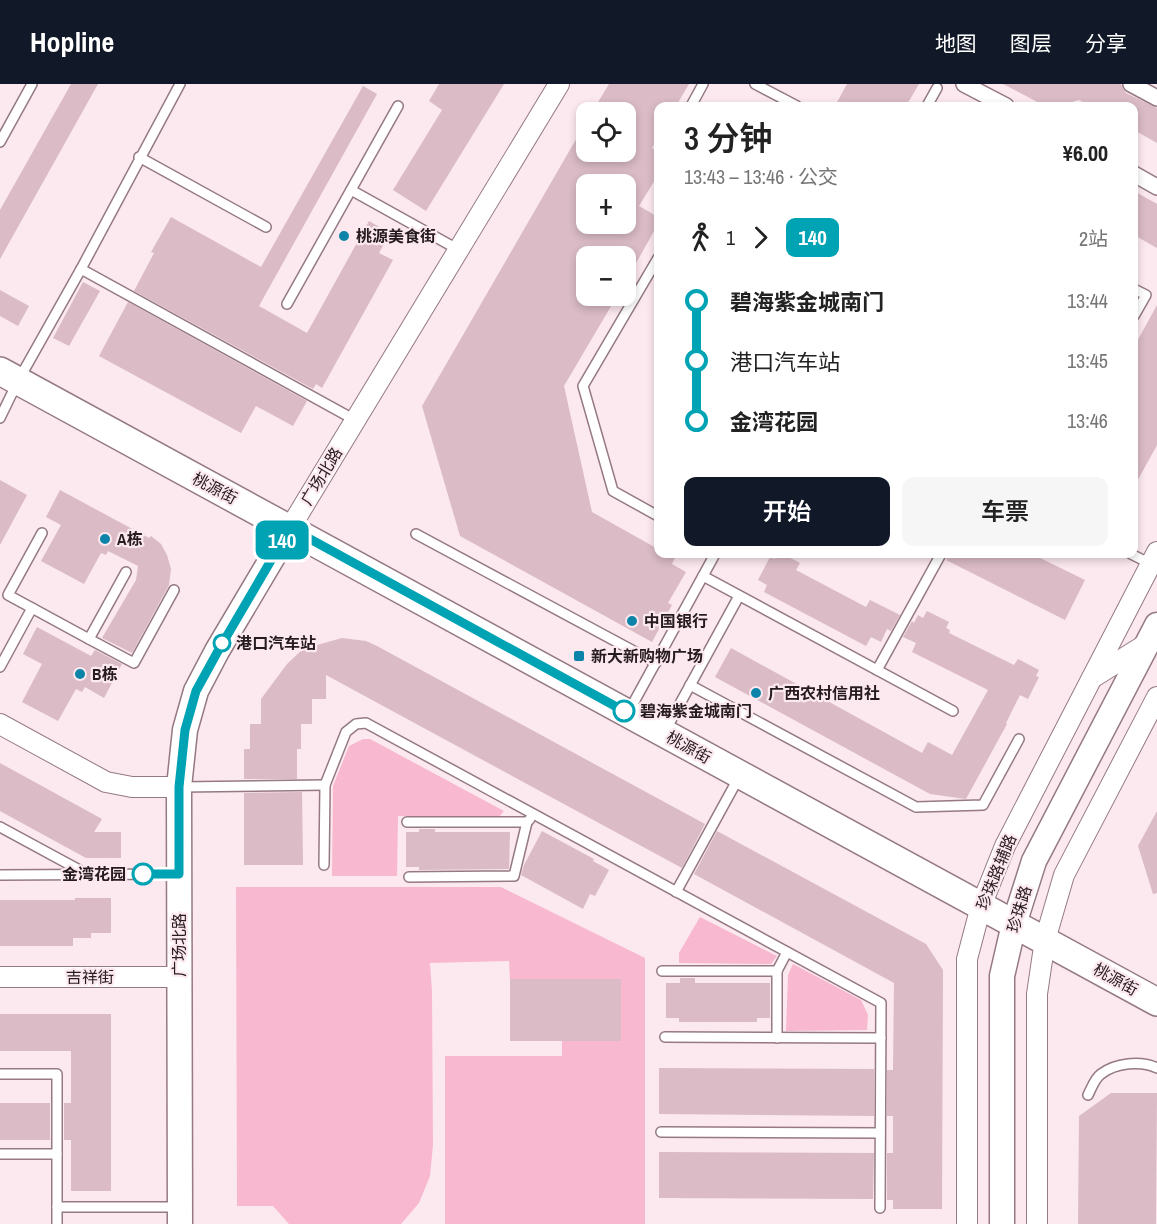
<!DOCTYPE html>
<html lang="zh">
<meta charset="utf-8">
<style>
:root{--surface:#fff;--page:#f6f6f6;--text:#222;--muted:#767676;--accent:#111827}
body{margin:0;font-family:"Archivo Narrow","Noto Sans SC",sans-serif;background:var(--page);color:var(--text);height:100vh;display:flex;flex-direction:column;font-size:22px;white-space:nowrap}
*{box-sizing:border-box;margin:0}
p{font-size:20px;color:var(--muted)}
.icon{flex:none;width:33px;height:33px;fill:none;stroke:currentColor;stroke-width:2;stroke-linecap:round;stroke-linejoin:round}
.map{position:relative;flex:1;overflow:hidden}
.details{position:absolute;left:654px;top:18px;width:484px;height:456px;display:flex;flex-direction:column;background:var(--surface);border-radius:12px;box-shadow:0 3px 9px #0003}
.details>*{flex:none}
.badge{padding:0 12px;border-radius:9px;font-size:21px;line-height:39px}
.tools{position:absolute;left:576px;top:18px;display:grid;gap:12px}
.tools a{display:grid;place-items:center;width:60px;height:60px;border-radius:12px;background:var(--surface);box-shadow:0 3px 9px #0003;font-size:30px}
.map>.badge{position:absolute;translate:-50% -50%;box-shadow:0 0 0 3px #fff}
.legs{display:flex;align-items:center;gap:9px;height:66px;padding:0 30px;font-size:20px}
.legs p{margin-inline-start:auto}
.head{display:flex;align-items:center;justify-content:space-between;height:102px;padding:0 30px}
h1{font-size:33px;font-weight:600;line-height:45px}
.primary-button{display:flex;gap:12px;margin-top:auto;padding:12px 30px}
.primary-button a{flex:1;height:69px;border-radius:12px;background:var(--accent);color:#fff;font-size:24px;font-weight:600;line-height:69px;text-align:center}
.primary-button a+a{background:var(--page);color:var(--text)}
ul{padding:0 30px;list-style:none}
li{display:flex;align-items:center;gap:21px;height:60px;font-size:22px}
li i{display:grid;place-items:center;width:9px;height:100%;margin:0 8px;background:currentColor}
li i::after{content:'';width:15px;height:15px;margin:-8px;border:4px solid;border-radius:50%;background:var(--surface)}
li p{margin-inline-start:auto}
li:first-child i{background:linear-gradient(#0000 50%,currentColor 0)}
li:last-child i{background:linear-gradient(currentColor 50%,#0000 0)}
header{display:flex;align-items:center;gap:36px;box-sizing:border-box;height:84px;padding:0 30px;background:var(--accent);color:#fff}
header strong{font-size:28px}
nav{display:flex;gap:33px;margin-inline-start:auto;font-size:21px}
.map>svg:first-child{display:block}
.green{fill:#f8b8cf}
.building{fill:#dabbc6;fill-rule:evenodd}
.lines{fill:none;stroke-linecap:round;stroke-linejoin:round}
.service-casing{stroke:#957983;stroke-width:12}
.pedestrian-casing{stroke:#957983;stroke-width:18}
.minor-casing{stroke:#957983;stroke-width:22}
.tertiary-casing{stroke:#957983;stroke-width:27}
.secondary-casing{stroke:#957983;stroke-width:30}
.service{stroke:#fff;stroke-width:9}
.pedestrian{stroke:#fff;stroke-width:15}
.minor{stroke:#fff;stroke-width:20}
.tertiary{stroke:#fff;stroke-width:24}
.secondary{stroke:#fff;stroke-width:27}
.line-1-casing{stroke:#fff;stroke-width:14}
.line-1{stroke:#00a3b4;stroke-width:9}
.poi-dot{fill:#0c83a8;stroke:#fce8ef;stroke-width:2}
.stop-1-dot{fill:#fff;stroke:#00a3b4;stroke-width:3}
.labels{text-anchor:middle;stroke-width:4.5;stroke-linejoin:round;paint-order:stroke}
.poi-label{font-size:16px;font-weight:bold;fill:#261b1f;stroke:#fce8ef;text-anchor:start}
.street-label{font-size:16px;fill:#261b1f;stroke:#fce8ef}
.stop-label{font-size:16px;font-weight:bold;fill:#261b1f;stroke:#fce8ef;text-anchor:start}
</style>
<header>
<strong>Hopline</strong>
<nav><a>地图</a><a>图层</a><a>分享</a></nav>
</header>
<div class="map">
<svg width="1157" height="1140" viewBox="0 0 1157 1140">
<rect width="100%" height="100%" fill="#fce8ef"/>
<g class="green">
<path d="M363,655H370L504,727L499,733L398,732L397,792H332L333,702L349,662Z"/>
<path d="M236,803H501L645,874V1140H445V972H562V957H621L620,895H510L509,877L430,879L432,907L433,1061L430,1092L419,1119L401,1140H289L273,1122H237Z"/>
<path d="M700,833L777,872L771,880L679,879V869Z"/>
<path d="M793,880L861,916L868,931L867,946L786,947L788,891Z"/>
</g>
<g class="building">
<path d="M71,0H98L0,175V126Z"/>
<path d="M439,0H504L426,127L393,106L442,26L429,17Z"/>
<path d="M609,0H689L676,22H658V53L652,64L658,68V91L639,122L658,133V140L626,197V172H586V212H617L564,302L592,428L658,465V470H668L675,474L672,480L686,488L668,519L672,521L652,558L460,452L422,322L586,38V68H626V28H592ZM586,100H626V140H586Z"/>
<path d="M847,0H919L906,22H835Z"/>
<path d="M1003,0H1121L1126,9L1157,24V59L1134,46V22H1091L1079,16L1059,22H1045Z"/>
<path d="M363,2L377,10L259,222L307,249L369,137L390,149L379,169L393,176L322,304L316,300L313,305L134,207L154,169L151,168L171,133L261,183Z"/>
<path d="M1134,107L1157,120V164L1134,151Z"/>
<path d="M83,198L100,207L69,262L53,254Z"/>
<path d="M0,206L29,222L18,242L0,232Z"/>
<path d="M128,218L307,317L293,342L256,322L241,349L99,272Z"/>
<path d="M1157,221V361L1134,403V263Z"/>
<path d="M0,396L27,411L0,461Z"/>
<path d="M60,406L149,454L151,452L161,460L167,471L171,485L169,501L132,569L102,554L136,496L138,482L108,467L106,471L101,469L84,500L41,477L61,441L46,433Z"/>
<path d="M778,470H783L800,479L796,486L866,523L870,516L900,531L891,547L887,545L881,558L871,553L866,562L764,508L767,501L758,496L770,473L775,475Z"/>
<path d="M948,470H1032L1085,496L1065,536L946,476Z"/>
<path d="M927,527L949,538L946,544L950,546L949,549L1014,581L1018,575L1039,586L1036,592L1039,593L1028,615L1020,611L1006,639L1007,640L966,715L930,710L715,593L731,564L922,669L928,658L952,671L988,606L912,568L916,559L903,553L912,537L914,539L918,531L923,534Z"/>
<path d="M37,543L91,572L95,566L122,580L104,614L85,603L82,608L76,605L58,637L22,618L42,580L23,570Z"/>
<path d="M342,554L366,557L377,562L705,740L682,784L326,591V615H312V640H301V665H297V695H244V665H250V640H261V615L287,580L303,565Z"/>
<path d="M0,679L102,735L94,748H121V774H86L0,727Z"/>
<path d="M302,708L303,781H244V709Z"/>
<path d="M1157,727V809L1153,810L1138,762Z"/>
<path d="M419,745H435V748H510L509,785L419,786V783H406V748H419Z"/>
<path d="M542,747L594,775L593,777L609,786L595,812L590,810L583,825L521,791L524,781Z"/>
<path d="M717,747L926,860L943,886L942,1125H893V1116H887V1069H893V1032H887V986H893L894,899L694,790Z"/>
<path d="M75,814H111V849H91V854H73V862H0V816H75Z"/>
<path d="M680,894H695V899H770V934H757V938H679V934H666V899H680Z"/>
<rect x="510" y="895" width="111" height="62"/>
<path d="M0,930H111V1107H71V1056H64V1019H71V967H0Z"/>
<path d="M659,984L874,985V1032L659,1030Z"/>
<path d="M1111,1009H1157L1156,1140H1078L1079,1032Z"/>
<rect x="0" y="1019" width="50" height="37"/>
<path d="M659,1068L874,1069L873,1115L659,1114Z"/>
</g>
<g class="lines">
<g class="service-casing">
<g id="service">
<path d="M755,0L797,22"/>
<path d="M691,22L703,0"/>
<path d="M927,22L937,4"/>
<path d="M0,58L32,0"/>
<path d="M139,73L266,143"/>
<path d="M351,106L459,166"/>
<path d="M658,174L583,302L613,407L658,432"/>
<path d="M81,185L180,0"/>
<path d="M1134,205L1146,211L1134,232"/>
<path d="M287,220L398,22"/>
<path d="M0,334L18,297L81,185L355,336"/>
<path d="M416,450L656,579"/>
<path d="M1131,470L1151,480"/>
<path d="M703,492L953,627"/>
<path d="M32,524L8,511L42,449"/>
<path d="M89,555L134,579L174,506"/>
<path d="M0,583L32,524L89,555L126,488"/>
<path d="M877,586L941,470"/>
<path d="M690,601L916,723L983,721L1019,655"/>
<path d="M629,627L715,470"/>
<path d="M665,647L739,512"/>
<path d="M181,703L325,701"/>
<path d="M407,738H527L530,735"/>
<path d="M0,743L85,789"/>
<path d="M324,781L325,701L346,648L356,640L366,639L881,919L880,1124"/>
<path d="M0,791L178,790"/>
<path d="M409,793L514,792L527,738"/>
<path d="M676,808L739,693"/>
<path d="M662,887H777L787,868"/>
<path d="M777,887V954"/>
<path d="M665,953L881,954"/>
<path d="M0,990H57V1140"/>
<path d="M1088,1011C1091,1005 1095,994 1101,990C1115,979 1141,976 1157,984"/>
<path d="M661,1048L880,1049"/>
<path d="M0,1070H57"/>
<path d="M57,1123H178"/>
</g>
</g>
<g class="pedestrian-casing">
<g id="pedestrian">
<path d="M964,0L1006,22"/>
<path d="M1131,0L1157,14"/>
<path d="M1134,90L1157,103"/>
</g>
</g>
<g class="minor-casing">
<g id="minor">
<path d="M290,444L559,0"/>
<path d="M1092,594L1148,559"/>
<path d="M0,640L106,698L132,703H179"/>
<path d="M0,893H179"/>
<path d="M967,1140V875L981,822L1005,762L1157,468"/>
<path d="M1037,1140V910L1045,856L1064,791L1157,613"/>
</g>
</g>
<g class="tertiary-casing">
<g id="tertiary">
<path d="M180,1140L179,703L185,646L196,607L217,567L290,444"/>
<path d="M1002,1140V892L1014,840L1034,777L1157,541"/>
</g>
</g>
<g class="secondary-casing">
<path id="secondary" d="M0,287L1157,918"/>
</g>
<use href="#service" class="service"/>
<use href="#pedestrian" class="pedestrian"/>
<use href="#minor" class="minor"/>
<use href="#tertiary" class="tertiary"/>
<use href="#secondary" class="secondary"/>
</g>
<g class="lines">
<g class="line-1-casing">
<path id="line-1" d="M143,790H179V703L185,646L196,607L218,567L290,444L624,627"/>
</g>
<use href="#line-1" class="line-1"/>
</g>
<g class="poi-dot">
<circle cx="344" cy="152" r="6"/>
<circle cx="105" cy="455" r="6"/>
<circle cx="632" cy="537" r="6"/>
<rect x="573" y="566" width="12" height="12" rx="3"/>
<circle cx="80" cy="590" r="6"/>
<circle cx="756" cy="609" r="6"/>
</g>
<g class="stop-1-dot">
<circle cx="222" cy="559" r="8"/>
<circle cx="624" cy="627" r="10"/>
<circle cx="143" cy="790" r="10"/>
</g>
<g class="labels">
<g class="poi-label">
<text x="356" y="158">桃源美食街</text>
<text x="117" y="461">A栋</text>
<text x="644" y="543">中国银行</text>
<text x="591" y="578">新大新购物广场</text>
<text x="92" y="596">B栋</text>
<text x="768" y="615">广西农村信用社</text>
</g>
<g class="street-label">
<text transform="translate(321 392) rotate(-59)" y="6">广场北路</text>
<text transform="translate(215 404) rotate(28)" y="6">桃源街</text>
<text transform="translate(689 663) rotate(29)" y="6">桃源街</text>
<text transform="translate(996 788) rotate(-68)" y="6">珍珠路辅路</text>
<text transform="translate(1019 825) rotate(-73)" y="6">珍珠路</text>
<text transform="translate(179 861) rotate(-90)" y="6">广场北路</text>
<text x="90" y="899">吉祥街</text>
<text transform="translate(1116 895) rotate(29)" y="6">桃源街</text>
</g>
<g class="stop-label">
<text x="236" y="565">港口汽车站</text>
<text x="640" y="633">碧海紫金城南门</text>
<text x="126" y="796" text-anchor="end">金湾花园</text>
</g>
</g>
</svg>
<div class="tools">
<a><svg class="icon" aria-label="locate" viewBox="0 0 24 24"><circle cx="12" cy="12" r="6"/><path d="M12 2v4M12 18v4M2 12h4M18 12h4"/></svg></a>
<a>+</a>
<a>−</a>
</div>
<b class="badge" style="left:282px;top:456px;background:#00a3b4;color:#fff">140</b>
<section class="details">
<div class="head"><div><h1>3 分钟</h1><p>13:43 – 13:46 · 公交</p></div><b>¥6.00</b></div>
<div class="legs"><svg class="icon" aria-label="walk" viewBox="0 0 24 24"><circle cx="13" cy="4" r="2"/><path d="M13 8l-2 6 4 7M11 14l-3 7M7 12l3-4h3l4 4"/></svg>1<svg class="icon" aria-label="forward" viewBox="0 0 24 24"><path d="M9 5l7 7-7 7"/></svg><b class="badge" style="background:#00a3b4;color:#fff">140</b><p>2站</p></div>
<ul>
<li><i style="color:#00a3b4"></i><b>碧海紫金城南门</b><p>13:44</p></li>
<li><i style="color:#00a3b4"></i><span>港口汽车站</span><p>13:45</p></li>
<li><i style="color:#00a3b4"></i><b>金湾花园</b><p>13:46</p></li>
</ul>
<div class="primary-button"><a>开始</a><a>车票</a></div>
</section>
</div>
